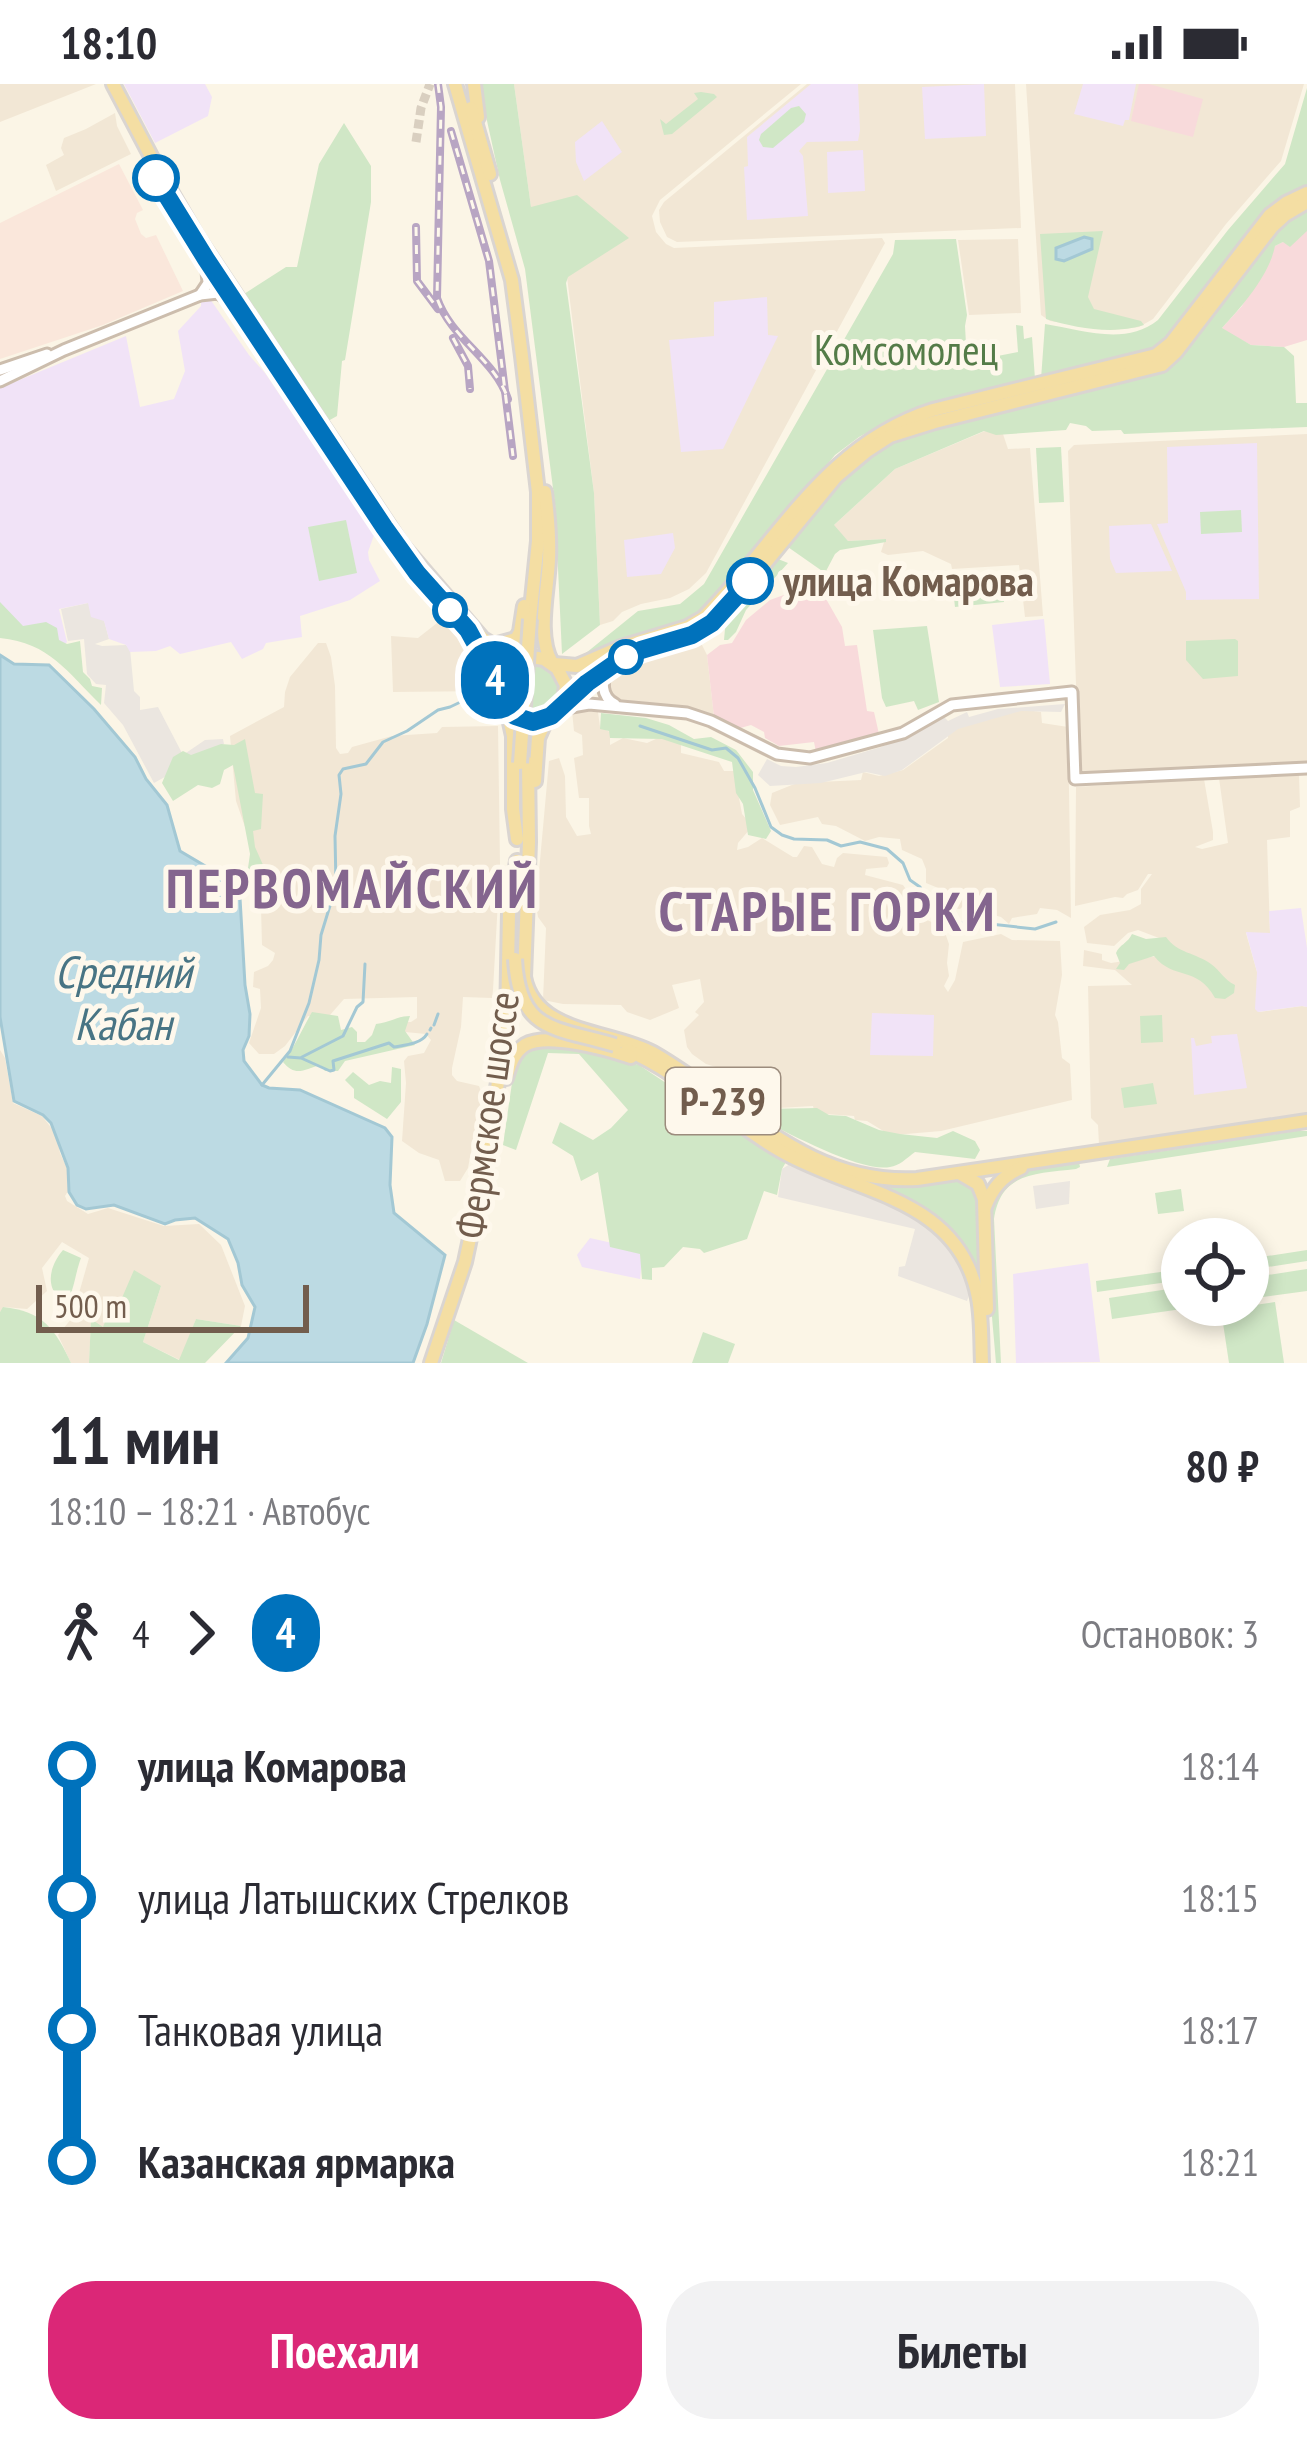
<!DOCTYPE html>
<html lang="ru">
<meta charset="utf-8">
<style>
:root{--surface:#fff;--page:#f2f2f3;--text:#2b2b33;--muted:#7c7c81;--accent:#db2777}
body{margin:0;font-family:"PT Sans Narrow",sans-serif;background:var(--page);color:var(--text);height:100vh;display:flex;flex-direction:column;font-size:45px;white-space:nowrap}
*{box-sizing:border-box;margin:0}
p{font-size:39px;color:var(--muted)}
.icon{flex:none;width:66px;height:66px;fill:none;stroke:currentColor;stroke-width:2;stroke-linecap:round;stroke-linejoin:round}
.map{position:relative;height:1279px;overflow:hidden}
.sheet{display:flex;flex-direction:column;background:var(--surface);flex:1}
.sheet>*{flex:none}
.badge{padding:0 24px;border-radius:39px;font-size:42px;line-height:78px}
.controls{position:absolute;left:1161px;top:1134px;display:grid;gap:24px}
.controls a{display:grid;place-items:center;width:108px;height:108px;border-radius:50%;background:var(--surface);box-shadow:0 6px 18px #0003;font-size:60px}
.scale{position:absolute;left:36px;bottom:30px;width:273px;box-sizing:border-box;padding-left:12px;border:6px solid #725d4d;border-top:0;font-size:33px;line-height:42px;white-space:nowrap;color:#725d4d;-webkit-text-stroke:9px #fef8ec;paint-order:stroke}
.map>.badge{position:absolute;translate:-50% -50%;box-shadow:0 0 0 6px #fff}
.legs{display:flex;align-items:center;gap:18px;height:132px;padding:0 48px;font-size:39px}
.legs p{margin-inline-start:auto}
.summary{display:flex;align-items:center;justify-content:space-between;height:204px;padding:0 48px}
h1{font-size:66px;font-weight:600;line-height:90px}
.cta{display:flex;gap:24px;margin-top:auto;padding:24px 48px}
.cta a{flex:1;height:138px;border-radius:48px;background:var(--accent);color:#fff;font-size:48px;font-weight:600;line-height:138px;text-align:center}
.cta a+a{background:var(--page);color:var(--text)}
ul{padding:0 48px;list-style:none}
li{display:flex;align-items:center;gap:42px;height:132px;font-size:45px}
li i{display:grid;place-items:center;width:18px;height:100%;margin:0 15px;background:currentColor}
li i::after{content:'';width:30px;height:30px;margin:-15px;border:9px solid;border-radius:50%;background:var(--surface)}
li p{margin-inline-start:auto}
li:first-child i{background:linear-gradient(#0000 50%,currentColor 0)}
li:last-child i{background:linear-gradient(currentColor 50%,#0000 0)}
.status{display:flex;justify-content:space-between;align-items:center;height:84px;padding:0 60px;background:var(--surface);direction:ltr}
.status svg{height:33px;fill:currentColor}
.map>svg:first-child{display:block}
.residential{fill:#f2e7d5}
.commercial{fill:#fae7db}
.industrial{fill:#ebe6e0}
.education{fill:#f1e3f7}
.medical{fill:#f8dadb}
.green{fill:#d0e7c6}
.water{fill:#bcdae3;stroke:#a3c8d4;stroke-width:3}
.lines{fill:none;stroke-linecap:round;stroke-linejoin:round}
.stream{stroke:#a3c8d4;stroke-width:3}
.minor-tunnel{stroke:#d9cfc0;stroke-width:9;stroke-dasharray:9 4.5;stroke-linecap:butt}
.minor-casing{stroke:#ccbdad;stroke-width:15}
.major-casing{stroke:#dad5d1;stroke-width:18}
.minor{stroke:#fff;stroke-width:9}
.major{stroke:#f4dea3;stroke-width:12}
.rail-casing{stroke:#b8a5c3;stroke-width:8}
.rail{stroke:#fef8ec;stroke-width:3;stroke-dasharray:9;stroke-linecap:butt}
.major-bridge-casing{stroke:#dad5d1;stroke-width:18;stroke-linecap:butt}
.major-bridge{stroke:#f4dea3;stroke-width:12}
.line-1-casing{stroke:#fff;stroke-width:27}
.line-1{stroke:#0072bc;stroke-width:18}
.stop-1-dot{fill:#fff;stroke:#0072bc;stroke-width:6}
.labels{text-anchor:middle;stroke-width:10;stroke-linejoin:round;paint-order:stroke}
.shield{fill:#fef8ec;stroke:#9c8c7d;stroke-width:3}
.shield-label{font-size:39px;font-weight:bold;fill:#725d4d}
.park-label{font-size:42px;fill:#547c48;stroke:#fef8ec}
.stop-label{font-size:42px;font-weight:bold;fill:#725d4d;stroke:#fef8ec;text-anchor:start}
.street-label{font-size:42px;fill:#725d4d;stroke:#fef8ec}
.water-label{font-size:45px;font-style:italic;fill:#487484;stroke:#fef8ec}
.district-label{font-size:54px;font-weight:bold;letter-spacing:3px;fill:#84658e;stroke:#fef8ec}
</style>
<div class="status"><b>18:10</b><svg viewBox="0 0 49 12"><path d="M0 12V9h3v3zM5 12V6h3v6zM10 12V3h3v9zM15 12V0h3v12zM26 1h20v11H26zM47 4h2v5h-2z"/></svg></div>
<div class="map">
<svg width="1307" height="1279" viewBox="0 0 1307 1279">
<rect width="100%" height="100%" fill="#fbf5e6"/>
<g class="residential">
<path d="M0,0H96L0,38Z"/>
<path d="M514,0H801L660,116L652,132L656,148L666,160L674,164L882,154L885,159L706,489L689,505L670,514L641,520L622,528L613,537L600,541L594,409L567,193L531,123Z"/>
<path d="M807,0H1015L1021,144L677,158L667,153L660,138L659,126L664,118Z"/>
<path d="M1026,0H1304L1281,77L1226,140L1153,235L1139,243L1112,246L1050,237L1041,231Z"/>
<path d="M115,29L117,42L131,70L56,107L46,81L64,71L61,64L64,54L86,45Z"/>
<path d="M1018,155L1021,229L969,231L958,156Z"/>
<path d="M985,347L1003,350L1008,365L1030,364L1043,532L1025,533L1019,481L952,485L951,480L923,467L888,471L881,468L885,455L848,457L833,442L895,385Z"/>
<path d="M1307,350V682L1085,691L1079,688L1068,367L1074,361Z"/>
<path d="M446,532L473,564L491,607L393,608L391,552L418,554Z"/>
<path d="M700,557L707,571L714,633L674,621L618,617L610,610L607,600L614,588L623,582Z"/>
<path d="M318,559H326L331,573L335,602L336,664L340,670L348,669L352,663L392,652L437,649L442,643L498,642L500,781L493,906L492,914L463,913L461,943L452,984V991L457,997L479,1002L482,1010L468,1084L460,1097H445L439,1076L419,1069L402,1057L406,999L404,977L408,972L424,969L431,956L426,950L405,948L399,944L403,938H411L417,934V913L344,915L330,931L308,932L285,962L274,970H259L249,959L261,924L260,905L253,903L254,888L268,882L273,876L275,869L262,861L260,786L236,717L230,652L284,623L285,608L290,593Z"/>
<path d="M577,625L598,628L600,643L610,648V661L623,654L647,659L658,654H668L681,659V669L719,678L724,687H734L742,730L749,738L750,745L738,759L737,766L748,763L762,754L793,773H797L804,762L812,763L822,780L834,783L837,774L843,769L887,773L889,779L887,783L866,785L865,791L903,801L927,836L943,843L949,860L947,879L949,892L944,902L948,908L955,896L963,858L1001,850L1012,856L1060,857L1062,891L1055,931L1058,938L1062,974L1070,980L1072,1016L941,1047L894,1051L885,1048L867,1037L855,1036L854,1032L825,1030L814,1026L813,1022L778,1024L769,1021L755,1026L749,1018L741,1014L742,1004L737,1001L735,989L706,980L692,970L687,963L684,946L699,931L695,928L704,918L700,895L672,901L679,924L650,936L627,928L621,921L563,920L543,916L546,844L538,833L536,821L549,677L559,674L565,692L566,733L577,752L591,750L589,742V714H579L574,674L583,671L582,651L574,647L572,627Z"/>
<path d="M1019,625L1041,628L1042,639L1068,643L1071,834L1057,826L1040,824L1037,830L1012,834L1009,840L1001,833L990,830L987,821L966,819L960,825L949,824L942,815L943,806L926,799V785L922,775L902,766L900,755L879,753L865,757L836,742L822,740L818,733L780,741L770,721L772,709L797,699L861,696L863,688L879,692L903,686L948,654V651L958,644Z"/>
<path d="M1299,691L1300,723L1290,727V753L1267,756L1270,849H1246L1257,888L1259,928L1302,922L1307,923V1033L1099,1061L1098,1041L1091,1034L1088,902L1132,901L1115,886L1083,882L1084,866L1102,870V876L1111,879L1178,869L1159,854L1138,846L1128,849L1114,862L1087,859L1084,843L1100,831L1130,826L1141,820V805L1152,790H1148L1138,806L1127,810L1123,814L1115,813L1075,822L1076,703L1204,695L1213,748V756L1195,763L1202,765L1228,759L1219,694Z"/>
<path d="M0,966L5,974L13,1019L42,1032L56,1050L60,1069L67,1084L68,1107L65,1112L67,1117L88,1130L108,1124L164,1142L199,1140L221,1161L245,1222L241,1242L196,1235L180,1276L143,1258L161,1202L110,1226L103,1244L91,1236L89,1279H71L58,1251L72,1234L89,1174L62,1158L42,1184L47,1207L27,1225L4,1223L0,1228Z"/>
</g>
<path class="commercial" d="M119,80L143,126L137,129L135,135L141,150L146,154L156,151L183,207L103,241L0,275V139Z"/>
<g class="industrial">
<path d="M88,519L104,536L109,555L95,560L102,562L126,561L130,565L134,607L140,613V626L158,623L183,671L205,656L223,655L224,660L154,699L123,641L104,619L106,601L96,600L87,590L84,555L68,557L61,525Z"/>
<path d="M1065,620L1061,628L1021,627L958,645L902,686L885,692L866,688L821,699L770,702L758,691L767,675L781,682L796,683L827,679L881,663L912,651L944,633L948,637L967,628L969,633L998,625Z"/>
<path d="M790,1080L894,1121L919,1134L948,1161L965,1189L971,1205L967,1217L898,1192L899,1183L905,1182L915,1145L778,1113L782,1085Z"/>
<path d="M1070,1097L1069,1120L1036,1125L1033,1102Z"/>
</g>
<g class="education">
<path d="M124,0H205L212,13L208,32L155,59Z"/>
<path d="M811,0H858L860,46L858,57L807,58L799,67L803,72L808,132L747,136L744,83L748,82L747,53Z"/>
<path d="M984,0L986,52L925,55L922,3Z"/>
<path d="M1083,0H1136L1129,36H1125L1123,42L1074,30Z"/>
<path d="M602,37L622,68L584,97L576,78L575,58Z"/>
<path d="M863,66L865,107L828,109L827,68Z"/>
<path d="M767,213L768,251L778,252L723,365L681,368L669,256L714,252V218Z"/>
<path d="M210,215L249,271L265,289L374,451L368,468L369,476L380,497L350,516L300,532L302,553L266,559L263,565L242,575L231,558L180,570L170,562L156,567L130,568L126,561L109,555L104,537L91,533L88,519L59,525L67,558L54,571L0,526V304L126,252L140,323L174,315L185,287L178,247L201,222V217Z"/>
<path d="M1257,359L1259,515L1186,516V508L1157,440L1168,439L1167,363Z"/>
<path d="M1151,440L1172,487L1116,489L1110,475L1109,442Z"/>
<path d="M673,449L675,464L661,490L627,493L624,456Z"/>
<path d="M1044,535L1050,600L1000,603L992,541Z"/>
<path d="M1301,824L1307,864V923L1302,922L1258,928L1255,925L1257,888L1246,848L1270,849L1269,827Z"/>
<path d="M872,929L934,931L933,972L870,971Z"/>
<path d="M1237,950L1247,1004L1194,1011L1191,954H1194L1196,962L1212,959L1211,952Z"/>
<path d="M590,1154L643,1166L640,1195L582,1183L577,1171Z"/>
<path d="M1088,1179L1100,1278L1016,1279L1013,1190Z"/>
</g>
<g class="medical">
<path d="M1139,0H1149L1203,15L1193,53L1131,37Z"/>
<path d="M1307,146V256L1284,263L1251,261L1221,245L1242,222L1275,162Z"/>
<path d="M817,499L842,543L845,562L857,561L867,627L874,628L879,650L816,668L814,658L779,662L765,654L764,648L751,641L737,645L714,633L707,571L720,561L732,559L746,536L770,516Z"/>
</g>
<g class="green">
<path d="M481,0H514L531,123L577,111L629,154L568,193L566,199L594,409L600,541L562,570L555,420L525,185L500,96L482,14Z"/>
<path d="M1307,4V104C1293,112 1277,119 1266,129C1220,170 1200,236 1147,269L1041,295L1045,240C1082,246 1126,262 1158,236L1228,146L1285,80Z"/>
<path d="M701,8L714,10L717,13L672,50L664,51L660,35L666,40L698,15L694,9Z"/>
<path d="M799,22L806,30L804,38L773,64L763,63L759,56L761,50L791,24Z"/>
<path d="M344,39L371,82V118L345,276L342,277L337,332L328,337L244,210L286,183H297L319,80Z"/>
<path d="M1307,123V147L1290,163L1283,158L1275,162C1269,192 1242,222 1222,244L1251,261L1284,263L1294,272L1296,319H1307V343L1124,350L1121,346L1092,347L1086,342L1070,339L1066,346L996,351L984,347L895,385L834,441L848,457L886,455V458L840,466L835,470L825,489L785,461L843,391L883,362L919,347L1151,291L1173,280C1210,231 1255,153 1307,123Z"/>
<path d="M1103,147L1088,213L1094,225L1141,237L1144,241C1113,251 1076,244 1046,235L1040,150Z"/>
<path d="M956,155L967,231L965,242L967,278L1018,268L1016,241L1023,242L1024,255L1032,253L1035,295L907,327L859,353L835,371L721,509L691,536L576,577L638,527L680,520L704,500L893,170L895,156Z"/>
<path d="M1061,363L1064,418L1039,419L1036,364Z"/>
<path d="M1241,426L1242,448L1201,450L1200,428Z"/>
<path d="M346,436L357,489L319,497L308,443Z"/>
<path d="M778,475L788,479L746,526L736,548L728,556H724L726,534Z"/>
<path d="M1002,492L1004,518L955,523L952,497Z"/>
<path d="M0,518L23,542L46,538L57,544L59,556L67,560L80,557L83,588L90,595L92,602L102,604L101,621C67,588 50,559 0,554Z"/>
<path d="M927,542L939,618L918,626L914,617L886,623L882,614L873,546Z"/>
<path d="M1235,555L1238,557V592L1203,595L1186,576V557Z"/>
<circle cx="534" cy="606" r="26"/>
<path d="M601,629L646,634L669,641L694,655L711,653L736,666L753,688V706L771,747L766,755L748,751L743,720L736,709L732,678L662,655L610,654L609,647L600,645Z"/>
<path d="M245,655L255,709L263,710L261,745L253,747L255,763L268,792L260,795L248,784L250,770L233,681L224,686L220,700L212,704L198,701L173,717L162,699L173,673L183,667L191,671L221,660L234,661Z"/>
<path d="M1132,850L1146,855L1166,853C1177,869 1196,869 1211,880C1221,887 1223,895 1235,901L1234,909L1225,915L1215,914C1197,881 1174,897 1154,872L1129,880L1124,886L1116,885L1120,879L1116,869C1119,861 1128,859 1132,850Z"/>
<path d="M312,928L338,932L341,946L352,943L357,948V958H365L372,951L376,940C389,939 397,932 410,932L405,947L415,961L345,977L338,987H325L320,981C304,986 295,993 283,978C295,963 302,945 312,928Z"/>
<path d="M1162,931L1163,958L1141,959L1140,932Z"/>
<path d="M540,961L588,965L639,981L693,1017L695,1020L693,1023L699,1020L786,1078L782,1085L777,1111L764,1107L747,1155L704,1169L700,1165L683,1163L664,1183L652,1184V1196L642,1195L640,1170L610,1163L598,1088L581,1097L573,1072L552,1059L560,1038L593,1056L611,1044L628,1026L579,970L548,969L516,1066L503,1061L515,978L530,964Z"/>
<path d="M392,983L401,985V1018L387,1035L354,1014V1005L345,996L353,988L369,1001L380,997L391,999Z"/>
<path d="M1153,999L1157,1020L1124,1024L1121,1004Z"/>
<path d="M747,1019L764,1025L817,1024L829,1031L846,1032L879,1046L900,1050L937,1054L953,1047L975,1057L980,1066L975,1075L915,1068C907,1074 899,1082 890,1083C860,1089 781,1045 752,1031Z"/>
<path d="M1296,1047H1307V1052L1107,1083L1110,1075Z"/>
<path d="M1079,1078L1080,1083L1076,1085C1037,1090 1001,1087 994,1135L1001,1279H996C994,1249 980,1130 994,1110C1014,1082 1048,1080 1079,1078Z"/>
<path d="M814,1080L833,1086L967,1096L980,1110L982,1217C974,1197 966,1175 955,1156C931,1114 857,1097 814,1080Z"/>
<path d="M1181,1105L1184,1127L1158,1130L1155,1109Z"/>
<path d="M63,1166L81,1174C75,1190 75,1203 67,1218C43,1208 49,1182 63,1166Z"/>
<path d="M1307,1166V1177L1248,1186V1175Z"/>
<path d="M1182,1185V1196L1097,1208L1096,1197Z"/>
<path d="M1307,1185V1207L1248,1215V1194Z"/>
<path d="M134,1186L161,1202L143,1258L179,1276L196,1235L241,1242L205,1279H89L91,1235L103,1243L110,1225L118,1223Z"/>
<path d="M1182,1203V1221H1210L1112,1235L1109,1214Z"/>
<path d="M1275,1218L1284,1279H1229L1221,1226Z"/>
<path d="M3,1223C43,1227 55,1245 71,1279H0V1228Z"/>
<path d="M454,1236L528,1279H441Z"/>
<path d="M703,1248L735,1260L728,1279H692Z"/>
</g>
<g class="water">
<path d="M1084,153L1092,155V165L1064,177L1056,175V164Z"/>
<path d="M0,571L14,580L49,581L94,625L135,673L146,695L167,721L180,767L217,789L240,814L245,901L250,930L249,952L243,966L244,977L262,1001L269,1004L300,1006L385,1044L392,1053L390,1101L394,1129L445,1171L427,1240L413,1279H226L248,1254L255,1223L242,1201L238,1179L228,1155L195,1134L175,1136L165,1140L114,1121L86,1125L77,1121L69,1108L68,1084L51,1039L43,1031L14,1017L0,933Z"/>
</g>
<g class="lines">
<g class="stream">
<path d="M640,642L712,666L726,664L738,674L755,704L771,743L782,751L794,755L827,756L841,762L860,758L887,765L903,779L910,796L920,803L935,832L953,839H981L1035,845L1056,838"/>
<path d="M434,941L438,930"/>
<path d="M430,946L431,944"/>
<path d="M288,973L301,974L330,987L334,986L333,977L389,959L394,963C405,961 421,960 427,950"/>
<path d="M302,973L343,952L357,923L363,918L365,880"/>
<path d="M262,1001L290,967L309,919L319,876L321,851L336,802L335,752L341,710L339,691L343,685L366,680L383,658L407,647L438,626L450,623L471,613H487"/>
</g>
<path class="minor-tunnel" d="M416,58L421,24L430,0"/>
<g class="minor-casing">
<g id="minor">
<path d="M200,211L208,199L206,175"/>
<path d="M0,286L47,270"/>
<path d="M0,297L64,266L200,211L218,209L236,220"/>
<path d="M610,584C600,595 601,613 615,620"/>
<path d="M566,624L589,620L687,629L711,637L777,670L810,674L903,649L952,621L1072,608L1075,695L1307,684"/>
</g>
</g>
<g class="major-casing">
<g id="major">
<path d="M113,0L155,80L198,154L402,461L483,555L506,569L544,575L557,584L566,601L564,618"/>
<path d="M455,0L512,196L522,272L538,408V457L530,535"/>
<path d="M474,0L478,33"/>
<path d="M471,24L490,90"/>
<path d="M545,408C548,431 550,452 549,475C548,507 536,551 552,579"/>
<path d="M471,551L502,608"/>
<path d="M494,561L516,555L520,548L524,522"/>
<path d="M554,580L577,582L621,563L687,543L703,534C778,458 825,360 933,326L1156,271L1171,259L1270,131L1286,119L1307,109"/>
<path d="M506,621C514,632 524,639 538,637C555,635 589,596 606,585C645,557 690,561 726,527L836,393L867,367L890,352L935,338L1162,281L1176,268L1272,143L1285,131L1307,118"/>
<path d="M528,679L529,758L524,893C535,951 611,946 653,969C742,1020 806,1101 917,1095L1307,1037"/>
<path d="M535,697L538,654L546,636"/>
<path d="M517,755L513,725V652L502,603L510,585L529,574"/>
<path d="M627,966C683,990 728,1037 781,1067C855,1110 959,1112 978,1214C982,1235 981,1258 982,1279"/>
<path d="M506,994C510,981 513,969 525,961C547,948 607,965 631,973"/>
<path d="M961,1090L978,1100L984,1115L987,1225"/>
<path d="M985,1123C992,1105 1002,1092 1021,1084"/>
<path d="M431,1279L465,1178L484,1088L507,940L509,828L517,777"/>
</g>
</g>
<use href="#minor" class="minor"/>
<use href="#major" class="major"/>
<g class="rail-casing">
<g id="rail">
<path d="M438,0L441,23L437,214C451,255 494,274 508,315"/>
<path d="M451,47L489,177L513,372"/>
<path d="M416,143L417,197L438,225"/>
<path d="M453,254L468,282L470,305"/>
</g>
</g>
<use href="#rail" class="rail"/>
<g class="major-bridge-casing">
<g id="major-bridge">
<path d="M520,679L530,535"/>
<path d="M515,875C519,949 555,943 615,961"/>
</g>
</g>
<use href="#major-bridge" class="major-bridge"/>
</g>
<g class="lines">
<g class="line-1-casing">
<path id="line-1" d="M156,94L206,175L384,443L417,489L468,546L502,608L506,621L515,632L533,638L551,632L587,599L617,578L641,566L692,551L712,539L750,497"/>
</g>
<use href="#line-1" class="line-1"/>
</g>
<g class="stop-1-dot">
<circle cx="156" cy="94" r="21"/>
<circle cx="750" cy="497" r="21"/>
<circle cx="450" cy="526" r="15"/>
<circle cx="626" cy="573" r="15"/>
</g>
<g class="labels">
<rect class="shield" x="666" y="984" width="114" height="66" rx="9"/>
<g class="shield-label">
<text x="723" y="1031">Р-239</text>
</g>
<g class="park-label">
<text x="906" y="281">Комсомолец</text>
</g>
<g class="stop-label">
<text x="783" y="512">улица Комарова</text>
</g>
<g class="street-label">
<text transform="translate(487 1031) rotate(-82)" y="15">Фермское шоссе</text>
</g>
<g class="water-label">
<text x="123" y="904">Средний<tspan x="123" dy="52">Кабан</tspan></text>
</g>
<g class="district-label">
<text x="353" y="824">ПЕРВОМАЙСКИЙ</text>
<text x="828" y="847">СТАРЫЕ ГОРКИ</text>
</g>
</g>
</svg>
<div class="controls">
<a><svg class="icon" aria-label="locate" viewBox="0 0 24 24"><circle cx="12" cy="12" r="6"/><path d="M12 2v4M12 18v4M2 12h4M18 12h4"/></svg></a>
</div>
<div class="scale">500 m</div>
<b class="badge" style="left:495px;top:596px;background:#0072bc;color:#fff">4</b>
</div>
<section class="sheet">
<div class="summary"><div><h1>11 мин</h1><p>18:10 – 18:21 · Автобус</p></div><b>80 ₽</b></div>
<div class="legs"><svg class="icon" aria-label="walk" viewBox="0 0 24 24"><circle cx="13" cy="4" r="2"/><path d="M13 8l-2 6 4 7M11 14l-3 7M7 12l3-4h3l4 4"/></svg>4<svg class="icon" aria-label="forward" viewBox="0 0 24 24"><path d="M9 5l7 7-7 7"/></svg><b class="badge" style="background:#0072bc;color:#fff">4</b><p>Остановок: 3</p></div>
<ul>
<li><i style="color:#0072bc"></i><b>улица Комарова</b><p>18:14</p></li>
<li><i style="color:#0072bc"></i><span>улица Латышских Стрелков</span><p>18:15</p></li>
<li><i style="color:#0072bc"></i><span>Танковая улица</span><p>18:17</p></li>
<li><i style="color:#0072bc"></i><b>Казанская ярмарка</b><p>18:21</p></li>
</ul>
<div class="cta"><a>Поехали</a><a>Билеты</a></div>
</section>
